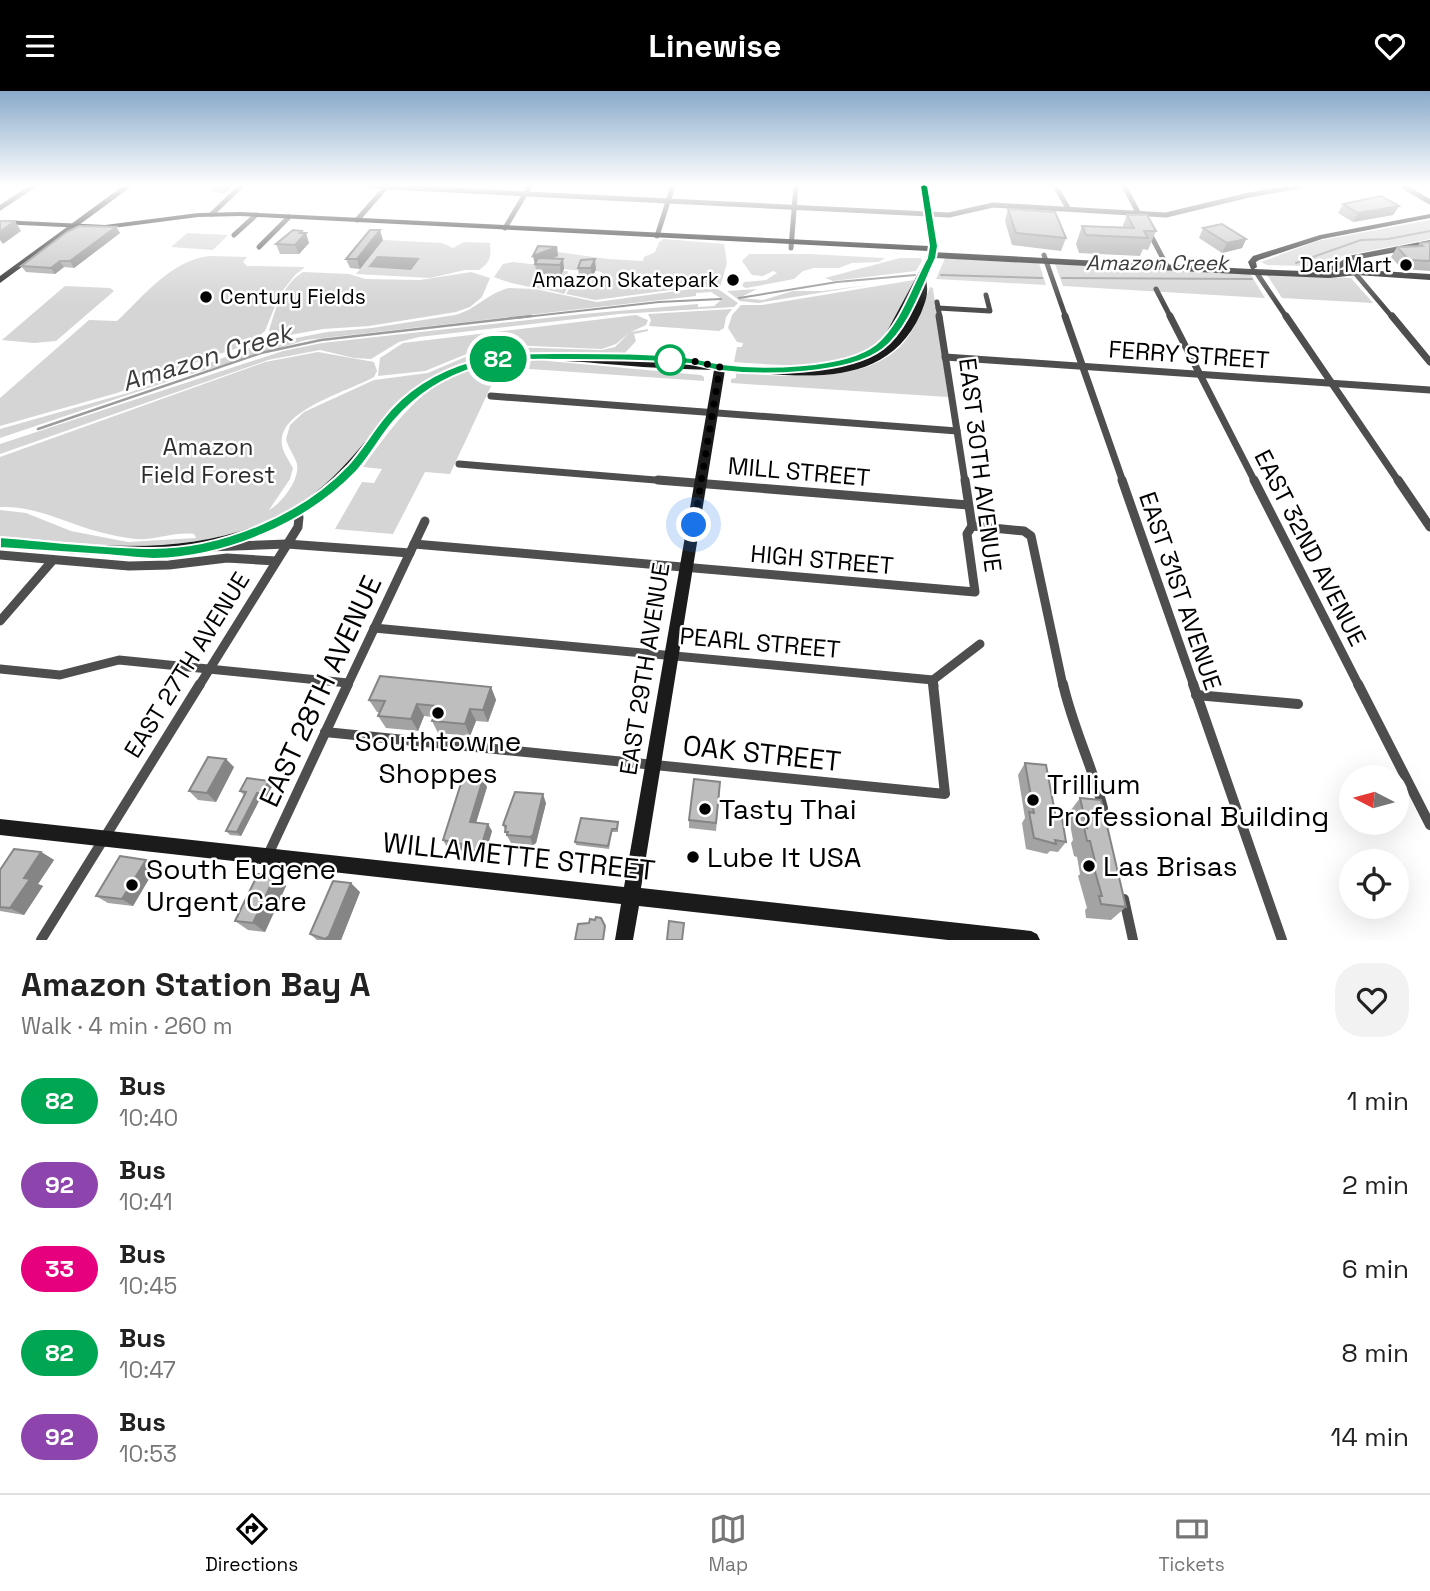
<!DOCTYPE html>
<meta charset="utf-8">
<style>
:root{--surface:#fff;--page:#f2f2f2;--text:#222;--muted:#767676;--line:#e0e0e0;--accent:#000}
body{margin:0;font-family:"Space Grotesk",sans-serif;background:var(--page);color:var(--text);height:100vh;display:flex;flex-direction:column;font-size:26px;white-space:nowrap}
*{box-sizing:border-box;margin:0}
p{font-size:23px;color:var(--muted)}
.icon{flex:none;width:38px;height:38px;fill:none;stroke:currentColor;stroke-width:2;stroke-linecap:round;stroke-linejoin:round}
.map{position:relative;height:849px;overflow:hidden}
.side{display:flex;flex-direction:column;background:var(--surface);flex:1}
.side>*{flex:none}
.badge{padding:0 14px;border-radius:23px;font-size:24px;line-height:46px}
.needle{width:46px;rotate:276deg}
.tools{position:absolute;left:1339px;top:674px;display:grid;gap:14px}
.tools a{display:grid;place-items:center;width:70px;height:70px;border-radius:50%;background:var(--surface);box-shadow:0 7px 28px #0002;font-size:35px}
.you{position:absolute;width:35px;height:35px;margin:-18px;border:5px solid #fff;border-radius:50%;background:#1a73e8;box-shadow:0 0 0 10px #1a73e833}
.map>.badge{position:absolute;translate:-50% -50%;box-shadow:0 0 0 4px #fff}
.round{display:grid;place-items:center;flex:none;width:74px;height:74px;border-radius:28px;background:var(--page)}
.headline{display:flex;align-items:center;justify-content:space-between;height:119px;padding:0 21px}
h1{font-size:33px;font-weight:700;line-height:52px}
ul{padding:0;list-style:none}
li{display:flex;align-items:center;gap:21px;height:84px;padding:0 21px}
li div{flex:1}
li b{display:block;font-size:26px}
li em{font-style:normal}
li .badge{min-width:77px;font-weight:700;text-align:center}
header{display:flex;justify-content:space-between;align-items:center;height:91px;padding:0 21px;background:var(--accent);color:#fff;font-size:32px;font-weight:700}
.menu{display:flex;justify-content:space-around;align-items:center;height:98px;border-top:2px solid var(--line);background:var(--surface);font-size:19px;color:var(--muted)}
.menu a{display:grid;justify-items:center;gap:4px}
.menu .current{color:var(--accent)}
.map>svg:first-child{display:block}
.green{fill:#d5d5d5}
.water{fill:#9c9c9c}
.lines{fill:none;stroke-linecap:round;stroke-linejoin:round}
.stream-far1{stroke:#9c9c9c;stroke-width:2}
.stream{stroke:#9c9c9c;stroke-width:2.5}
.street-far3{stroke:#4e4e4e;stroke-width:5}
.street-far2{stroke:#4e4e4e;stroke-width:7}
.street-far1{stroke:#4e4e4e;stroke-width:9}
.street{stroke:#4e4e4e;stroke-width:10}
.secondary{fill:#1b1b1b;fill-rule:evenodd}
.primary{fill:#000;fill-rule:evenodd}
.wall{fill:#a3a3a3}
.shaded-wall{fill:#858585}
.building{fill:#bebebe;stroke:#858585;stroke-width:2}
.line{fill:#00a651;stroke:#fff;stroke-width:2}
.walk{stroke:#000;stroke-width:7;stroke-dasharray:0 12.6}
.poi-dot{fill:#000;stroke:#fff;stroke-width:2.5}
.stop-dot{fill:#fff;stroke:#00a651;stroke-width:3.5}
.labels{text-anchor:middle;stroke-width:5;stroke-linejoin:round;paint-order:stroke}
.far-water-label{font-size:21px;font-style:italic;fill:#3d3d3d;stroke:#fff}
.far-poi-label{font-size:21px;fill:#000;stroke:#fff;text-anchor:end}
.street-label{font-size:24px;fill:#000;stroke:#fff}
.park-label{font-size:24px;fill:#2c2c2c;stroke:#fff}
.water-label{font-size:26px;font-style:italic;fill:#3d3d3d;stroke:#fff}
.near-street-label{font-size:28px;fill:#000;stroke:#fff}
.near-poi-label{font-size:28px;fill:#000;stroke:#fff;text-anchor:start}
</style>
<header><svg class="icon" aria-label="menu" viewBox="0 0 24 24"><path d="M4 6h16M4 12h16M4 18h16"/></svg>Linewise<svg class="icon" aria-label="heart" viewBox="0 0 24 24"><path d="M12 20l-8-8c-3-5 5-10 8-4 3-6 11-1 8 4z"/></svg></header>
<div class="map">
<svg width="1430" height="849" viewBox="0 0 1430 849">
<rect width="100%" height="100%" fill="#fff"/>
<g class="green">
<path d="M1430,129V148L1342,165L1338,172L1331,176L1267,174L1261,171L1317,150Z"/>
<path d="M187,142L228,144L213,159L171,156Z"/>
<path d="M664,148L724,153L727,172L720,196H694L595,209L566,203L576,187L596,189L603,186L602,181C589,178 564,182 550,173L558,161L608,168L643,170L644,166L655,161L659,151Z"/>
<path d="M383,149L442,152L453,157L464,151L490,152C491,165 491,171 479,179H465L430,187L356,183Z"/>
<path d="M749,163H809L885,167L879,171L852,172L839,177H814L803,180L794,188L746,197L742,195L744,191L766,189L777,182L773,180L763,185L752,184L742,170Z"/>
<path d="M209,165L247,166L243,171L247,175L305,176L295,184L280,203L265,240L248,254L213,265L117,302L0,335V307L89,229L117,230C144,205 170,170 209,165Z"/>
<path d="M900,167H921L922,170L916,180L833,190L825,187Z"/>
<path d="M945,167L1039,172L1046,194L936,188Z"/>
<path d="M513,171L539,174L534,184L560,187L563,180H568V186L575,184L564,203C540,196 517,196 494,186L503,173Z"/>
<path d="M1055,173L1245,182L1251,184L1265,207L1063,195Z"/>
<path d="M303,181L349,183L366,188L420,189L471,181L490,187L482,206L470,216L456,221L369,235L323,238L279,246L269,240C275,218 283,193 303,181Z"/>
<path d="M1272,183L1351,187L1373,212L1282,207L1267,184Z"/>
<path d="M914,189C906,207 898,232 885,247C853,282 777,274 734,271L737,256H742L743,252L737,251L728,237L732,224L741,214H762Z"/>
<path d="M868,194L758,212L740,210L727,200L757,198L739,207L763,209L793,200H822Z"/>
<path d="M65,195L110,197L114,200L56,250L34,252L2,249Z"/>
<path d="M930,196L933,197L948,306L731,292V288L736,287V282C786,285 869,295 905,250C917,235 923,214 930,196Z"/>
<path d="M509,197L535,198L597,211L691,198H718L738,212L734,216L619,223L419,246L399,251L371,268L354,267L320,259L268,269L0,363V353L283,260L322,252L583,223L698,213V216L714,215L722,208L711,201L696,202V205L306,249L175,288L0,347V338L131,301L255,255L327,241L372,237L455,224C476,219 487,202 509,197Z"/>
<path d="M732,218L726,226L724,237L719,240L649,235L651,229L648,223Z"/>
<path d="M636,224L648,229L646,234L631,241L648,238V240L634,243L636,250L625,262C559,270 508,252 442,281C393,303 376,350 338,384C234,475 125,456 0,445V419L26,422L71,440L128,451L196,447L194,443C176,441 162,447 145,448C135,449 122,446 112,444C74,437 39,414 0,416V366L265,271L318,261L374,271L377,280L374,286C349,300 286,317 282,347C280,358 288,368 293,377L290,388L269,419C281,413 300,389 297,373C295,365 288,357 286,348L290,334L304,321L374,289L428,282L477,261L504,256L602,259L615,256L629,242L616,253L602,258L505,254L469,262L425,280L378,285L380,267L403,252Z"/>
<path d="M537,269L701,284L704,286V290L500,276L450,383L425,381L393,443L335,438L362,391L374,392L382,378L363,376C416,303 441,272 537,269Z"/>
</g>
<path class="water" d="M377,165L420,167L411,179L368,176Z"/>
<g class="lines">
<g class="stream-far1">
<path d="M1296,172L1361,149L1388,148L1430,140"/>
<path d="M941,184L1042,187"/>
<path d="M1062,187L1252,188"/>
<path d="M739,207L837,191L915,184"/>
<path d="M516,227L659,211L721,208"/>
</g>
<path class="stream" d="M38,338L261,262L321,249L531,225"/>
<g class="street-far3">
<path d="M369,95L949,124L993,114L1166,124L1249,104L1301,95"/>
<path d="M1055,95L1068,117"/>
<path d="M1124,95L1140,125"/>
<path d="M1403,95L1430,111"/>
<path d="M0,117L33,95"/>
<path d="M212,123L241,95"/>
<path d="M357,129L387,95"/>
<path d="M505,137L530,95"/>
<path d="M1148,139L1168,177"/>
<path d="M234,144L256,124"/>
<path d="M657,145L673,95"/>
<path d="M259,156L289,126"/>
<path d="M791,157L796,95"/>
<path d="M1044,164L1066,227"/>
<path d="M1256,181L1287,227"/>
<path d="M1355,182L1393,227"/>
<path d="M1156,198L1171,227"/>
<path d="M937,211L940,227"/>
<path d="M938,217L990,220L986,204"/>
</g>
<g class="street-far2">
<path d="M939,225L965,391"/>
<path d="M1065,225L1123,391"/>
<path d="M1170,225L1255,391"/>
<path d="M1286,225L1399,391"/>
<path d="M1392,225L1430,271"/>
<path d="M945,266L1430,299"/>
<path d="M491,305L957,340"/>
<path d="M459,373L680,391"/>
</g>
<g class="street-far1">
<path d="M658,389L968,414"/>
<path d="M1122,389L1194,595"/>
<path d="M1254,389L1359,595"/>
<path d="M1398,389L1430,436"/>
<path d="M972,435L1024,440L1031,445L1063,595"/>
<path d="M414,453L975,501L967,443L972,435L965,389"/>
<path d="M207,456L287,453L410,462"/>
<path d="M0,464L129,475L169,474L227,467L276,470"/>
<path d="M0,530L53,469"/>
<path d="M374,537L933,589"/>
<path d="M0,578L60,584L119,569L348,592"/>
<path d="M199,595L298,436L299,426L295,421"/>
<path d="M347,595L425,430"/>
<path d="M934,595L933,589L980,553"/>
</g>
<g class="street">
<path d="M1063,593C1073,637 1092,674 1103,717"/>
<path d="M1193,593L1282,849"/>
<path d="M1358,593L1430,734"/>
<path d="M1196,604L1298,613"/>
<path d="M325,641L945,703L933,593"/>
<path d="M267,766L348,593"/>
<path d="M1124,808L1133,849"/>
<path d="M41,849L200,593"/>
</g>
<g class="secondary">
<path d="M123,95H132L0,192V185Z"/>
<path d="M1430,123V127L1322,148L1259,169L1256,171L1257,176L1254,178L1329,181L1347,178L1430,183V189L1357,184L1329,187L1256,184L935,167C933,173 928,180 926,186C926,187 927,194 927,196C928,205 924,214 921,222C885,303 795,284 725,279L641,797L1031,840L1037,843L1040,849H948L639,815L633,849H615L621,813L0,744V728L624,796L714,279C683,278 651,277 619,274C564,270 504,262 451,285C403,307 378,355 342,391C324,409 304,422 281,433C190,477 98,465 0,456V446C114,457 242,473 333,386C370,351 395,303 444,281C506,253 577,266 643,270C696,273 749,275 802,278C844,277 879,273 904,235C911,224 916,213 918,199C898,236 898,258 853,271L848,268L876,254L884,246L928,164L932,161L1251,178L1248,171L1253,165L1320,144Z"/>
<path d="M1430,149V155L1354,169L1338,179L1328,180L1324,177L1336,174L1348,165Z"/>
</g>
<path class="primary" d="M920,95H928L937,155L936,164L932,167L928,164V160L240,125L198,126L105,138L0,133V129L105,134L198,122L240,121L929,155Z"/>
</g>
<g class="wall">
<path d="M211,95H232L224,102L214,101Z"/>
<path d="M1343,113L1399,115L1393,124L1353,131L1338,122Z"/>
<path d="M1008,118L1066,147L1061,160L1012,154L1005,130Z"/>
<path d="M1127,124L1156,140L1148,159L1143,158L1140,165L1079,162L1076,153L1082,135L1122,137Z"/>
<path d="M116,136L120,142L74,177L64,176L55,183L26,181L21,175Z"/>
<path d="M1203,137L1246,148L1242,157L1222,162L1199,147Z"/>
<path d="M302,140L309,152L299,163H280L276,153Z"/>
<path d="M383,149L360,178L350,177L346,168Z"/>
<path d="M1430,151V180L1402,178L1391,166L1397,156L1418,155L1420,152Z"/>
<path d="M557,156L558,165L552,168H563L564,178L561,184L537,183L535,174Z"/>
<path d="M578,177L596,178L592,187L579,186Z"/>
<path d="M491,596L496,609L488,631L476,630L470,645L438,642L432,630L433,626L424,625L418,640L386,637L378,625L380,621H377L369,609Z"/>
<path d="M1025,672L1056,727L1066,751L1058,761L1050,760L1047,763L1026,758L1022,732L1025,727L1018,684Z"/>
<path d="M234,676L216,711L198,709L189,700Z"/>
<path d="M273,694L266,706H261L241,745L230,744L226,740L244,704L240,700Z"/>
<path d="M487,696L476,732L492,740L484,767L465,765L461,759L447,756L443,749Z"/>
<path d="M720,699L716,740L689,737V729Z"/>
<path d="M1080,707L1126,816L1111,829L1086,827L1085,819L1087,817L1078,785L1080,783L1077,766L1074,765L1071,752L1073,749L1068,723Z"/>
<path d="M546,712L536,752L533,754L511,752L505,741V739L503,734Z"/>
<path d="M618,733V741H612L609,758L576,754L575,751Z"/>
<path d="M41,761L54,769L38,793L43,795L24,824L0,820V779Z"/>
<path d="M146,769L156,776L133,815L108,812L96,805Z"/>
<path d="M275,785L286,795L265,841L248,839L235,830Z"/>
<path d="M360,801L341,849H317L310,843Z"/>
</g>
<g class="shaded-wall">
<path d="M221,95H232L224,102Z"/>
<path d="M1399,115L1393,124L1353,131L1358,122Z"/>
<path d="M15,130L21,140L3,153L0,149V141Z"/>
<path d="M116,136L120,142L74,177L70,170Z"/>
<path d="M380,139L383,149L360,178L357,168Z"/>
<path d="M302,140L304,145L306,142L309,152L299,163L295,154Z"/>
<path d="M1246,148L1242,157L1222,162L1227,152Z"/>
<path d="M557,156L558,165L535,174L533,165Z"/>
<path d="M563,168L564,178L561,184L560,174Z"/>
<path d="M595,168L596,178L592,187L591,177Z"/>
<path d="M60,170L64,176L55,183L51,177Z"/>
<path d="M491,596L496,609L488,631L483,619Z"/>
<path d="M417,613L424,625L418,640L411,628Z"/>
<path d="M470,618L476,630L470,645L465,633Z"/>
<path d="M226,668L234,676L216,711L207,702Z"/>
<path d="M483,688L487,696L474,738L470,731Z"/>
<path d="M269,690L273,694L266,706L262,703Z"/>
<path d="M257,702L261,706L241,745L237,741Z"/>
<path d="M543,703L546,712L536,752L533,754L530,746Z"/>
<path d="M488,733L492,740L484,767L480,760Z"/>
<path d="M41,761L54,769L38,793L43,795L24,824L10,817L24,787Z"/>
<path d="M146,769L156,776L133,815L122,808Z"/>
<path d="M275,785L286,795L265,841L253,832Z"/>
<path d="M351,792L360,801L341,849H326L325,848Z"/>
</g>
<g class="building">
<path d="M1381,105L1399,115L1358,122L1343,113Z"/>
<path d="M1008,118L1055,121L1066,147L1016,142Z"/>
<path d="M1127,124H1147L1156,140H1144L1148,147L1086,144L1082,135L1134,137Z"/>
<path d="M0,130H15L0,141Z"/>
<path d="M1222,133L1246,148L1227,152L1203,137Z"/>
<path d="M79,135L116,136L70,170H60L51,177L21,175L67,141Z"/>
<path d="M293,139L302,140L300,142H306L295,154L276,153Z"/>
<path d="M370,139H380L357,168H346Z"/>
<path d="M1430,151V170L1409,169L1397,156L1423,155L1420,152Z"/>
<path d="M538,155L557,156L533,165Z"/>
<path d="M538,167L563,168L560,174L535,173Z"/>
<path d="M595,168L591,177H578L581,169Z"/>
<path d="M380,585L491,596L483,619L470,618L465,633L432,630L438,615L417,613L411,628L378,625L385,610L369,609Z"/>
<path d="M208,666L226,668L207,702L189,700Z"/>
<path d="M1025,672L1046,674L1056,727H1062L1066,751L1055,749L1056,753L1034,747L1029,721L1034,722Z"/>
<path d="M463,686L483,688L470,731L488,733L480,760L461,758L462,753L443,749Z"/>
<path d="M247,687L269,690L262,703L257,702L237,741L226,740L246,701L240,700Z"/>
<path d="M694,688L720,691L716,732L689,729Z"/>
<path d="M515,701L543,703L533,744L530,746L507,744L508,741H505L506,735L503,734Z"/>
<path d="M1080,707L1101,709L1126,816L1101,813L1099,805H1102L1092,770H1095L1090,750H1087L1084,736L1087,737Z"/>
<path d="M581,727L618,731L617,738H612L608,755L575,751Z"/>
<path d="M14,758L41,761L24,787L30,788L10,817L0,816V779Z"/>
<path d="M120,765L146,769L122,808L96,805Z"/>
<path d="M258,783L275,785L253,832L235,830Z"/>
<path d="M333,790L351,792L329,845L325,848L310,843Z"/>
<path d="M596,826L601,827L605,835L603,849H575L578,833L589,832L590,828L595,829Z"/>
<path d="M669,830L684,832L682,849H667Z"/>
</g>
<linearGradient id="sky" x2="0" y2="1"><stop stop-color="#89aaca"/><stop offset="0.44" stop-color="#fff"/><stop offset="1" stop-color="#fff" stop-opacity="0"/></linearGradient>
<rect width="1430" height="214" fill="url(#sky)"/>
<path class="line" d="M924,93L928,95L938,155L936,167C922,196 909,238 883,258C849,284 762,285 721,280C711,279 701,274 690,273C650,269 609,269 568,269C538,269 506,267 478,276C444,286 417,303 394,330C380,346 370,366 356,381C306,433 226,466 154,468C139,468 122,465 106,464C71,462 35,459 0,457V446C50,450 102,457 153,457C221,457 301,424 348,374C361,360 371,343 383,328C406,298 439,279 475,269C505,261 538,262 569,262C610,262 650,262 691,267C701,268 711,272 722,273C760,278 845,278 876,253C900,233 912,194 927,167L929,155L920,95Z"/>
<g class="lines">
<path class="walk" d="M670,269L693,270L720,276L694,434"/>
</g>
<g class="poi-dot">
<circle cx="1406" cy="174" r="7"/>
<circle cx="733" cy="189" r="7"/>
<circle cx="206" cy="206" r="7"/>
<circle cx="438" cy="622" r="7"/>
<circle cx="1033" cy="709" r="7"/>
<circle cx="705" cy="718" r="7"/>
<circle cx="693" cy="766" r="7"/>
<circle cx="1089" cy="775" r="7"/>
<circle cx="132" cy="794" r="7"/>
</g>
<circle class="stop-dot" cx="670" cy="269" r="14"/>
<g class="labels">
<g class="far-water-label">
<text x="1157" y="179">Amazon Creek</text>
</g>
<g class="far-poi-label">
<text x="1392" y="181">Dari Mart</text>
<text x="719" y="196">Amazon Skatepark</text>
<text x="220" y="213" text-anchor="start">Century Fields</text>
</g>
<g class="street-label">
<text transform="translate(1189 264) rotate(4)" y="8">FERRY STREET</text>
<text transform="translate(980 374) rotate(83)" y="8">EAST 30TH AVENUE</text>
<text transform="translate(799 381) rotate(5)" y="8">MILL STREET</text>
<text transform="translate(1310 457) rotate(63)" y="8">EAST 32ND AVENUE</text>
<text transform="translate(822 469) rotate(5)" y="8">HIGH STREET</text>
<text transform="translate(1180 500) rotate(71)" y="8">EAST 31ST AVENUE</text>
<text transform="translate(760 552) rotate(5)" y="8">PEARL STREET</text>
<text transform="translate(187 574) rotate(-58)" y="8">EAST 27TH AVENUE</text>
<text transform="translate(645 578) rotate(-81)" y="8">EAST 29TH AVENUE</text>
</g>
<g class="park-label">
<text x="208" y="364">Amazon<tspan x="208" dy="28">Field Forest</tspan></text>
</g>
<g class="water-label">
<text transform="translate(207 266) rotate(-17)" y="9">Amazon Creek</text>
</g>
<g class="near-street-label">
<text transform="translate(320 600) rotate(-65)" y="10">EAST 28TH AVENUE</text>
<text transform="translate(762 662) rotate(6)" y="10">OAK STREET</text>
<text transform="translate(519 765) rotate(6)" y="10">WILLAMETTE STREET</text>
</g>
<g class="near-poi-label">
<text x="438" y="660" text-anchor="middle">Southtowne<tspan x="438" dy="32">Shoppes</tspan></text>
<text x="1047" y="703">Trillium<tspan x="1047" dy="32">Professional Building</tspan></text>
<text x="719" y="728">Tasty Thai</text>
<text x="707" y="776">Lube It USA</text>
<text x="1103" y="785">Las Brisas</text>
<text x="146" y="788">South Eugene<tspan x="146" dy="32">Urgent Care</tspan></text>
</g>
</g>
</svg>
<div class="tools">
<a><svg class="needle" viewBox="-14 -14 28 28"><path d="M0-13l5 13h-10z" fill="#e53935"/><path d="M0 13l5-13h-10z" fill="#767676"/></svg></a>
<a><svg class="icon" aria-label="locate" viewBox="0 0 24 24"><circle cx="12" cy="12" r="6"/><path d="M12 2v4M12 18v4M2 12h4M18 12h4"/></svg></a>
</div>
<div class="you" style="left:694px;top:434px"></div>
<b class="badge" style="left:498px;top:268px;background:#00a651;color:#fff">82</b>
</div>
<section class="side">
<div class="headline"><div><h1>Amazon Station Bay A</h1><p>Walk · 4 min · 260 m</p></div><a class="round"><svg class="icon" aria-label="heart" viewBox="0 0 24 24"><path d="M12 20l-8-8c-3-5 5-10 8-4 3-6 11-1 8 4z"/></svg></a></div>
<ul>
<li><span class="badge" style="background:#00a651;color:#fff">82</span><div><b>Bus</b><p>10:40</p></div><em>1 min</em></li>
<li><span class="badge" style="background:#8e44ad;color:#fff">92</span><div><b>Bus</b><p>10:41</p></div><em>2 min</em></li>
<li><span class="badge" style="background:#e6007e;color:#fff">33</span><div><b>Bus</b><p>10:45</p></div><em>6 min</em></li>
<li><span class="badge" style="background:#00a651;color:#fff">82</span><div><b>Bus</b><p>10:47</p></div><em>8 min</em></li>
<li><span class="badge" style="background:#8e44ad;color:#fff">92</span><div><b>Bus</b><p>10:53</p></div><em>14 min</em></li>
</ul>
</section>
<nav class="menu">
<a class="current"><svg class="icon" aria-label="directions" viewBox="0 0 24 24"><path d="M12 3l9 9-9 9-9-9zM9 14v-3h6M13 9l2 2-2 2"/></svg>Directions</a>
<a><svg class="icon" aria-label="map" viewBox="0 0 24 24"><path d="M3 6l6-2 6 2 6-2v14l-6 2-6-2-6 2zM9 4v14M15 6v14"/></svg>Map</a>
<a><svg class="icon" aria-label="tickets" viewBox="0 0 24 24"><path d="M3 7h18v10H3zM15 7v10"/></svg>Tickets</a>
</nav>
